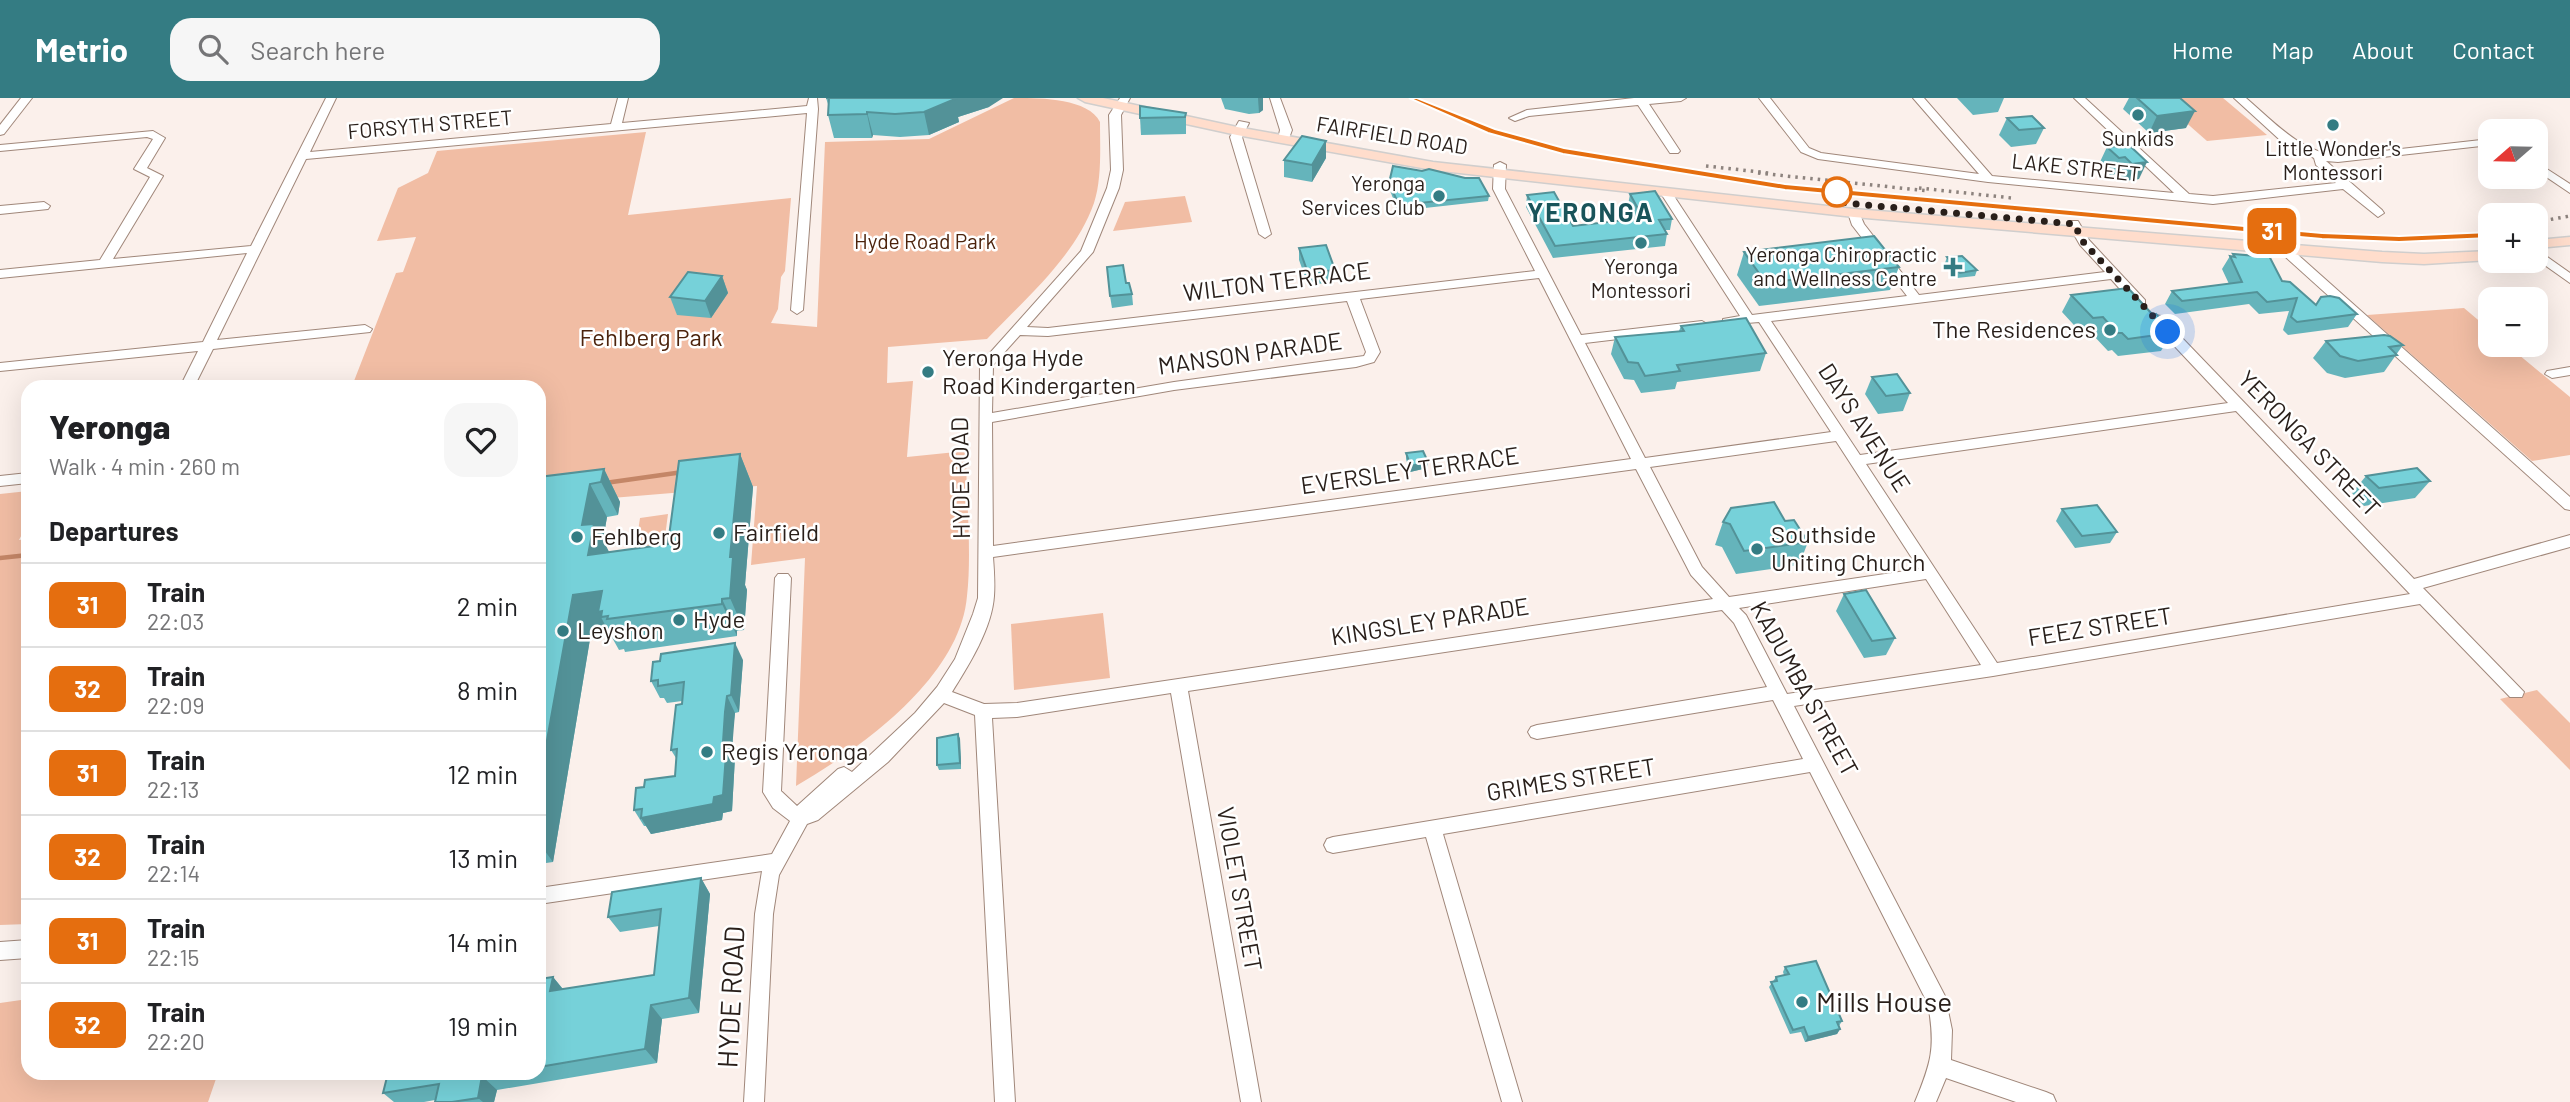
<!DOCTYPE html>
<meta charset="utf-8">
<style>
:root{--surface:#fff;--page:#f6f6f6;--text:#202124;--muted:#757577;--line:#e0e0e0;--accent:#347c83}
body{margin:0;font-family:Barlow,sans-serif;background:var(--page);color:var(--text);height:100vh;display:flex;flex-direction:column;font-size:26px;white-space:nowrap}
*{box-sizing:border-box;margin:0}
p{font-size:23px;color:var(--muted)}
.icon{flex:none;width:38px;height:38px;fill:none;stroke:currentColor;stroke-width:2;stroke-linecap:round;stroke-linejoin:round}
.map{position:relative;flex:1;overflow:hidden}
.side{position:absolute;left:21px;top:282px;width:525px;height:700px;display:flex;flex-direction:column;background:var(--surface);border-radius:21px;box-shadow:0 7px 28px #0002}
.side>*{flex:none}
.badge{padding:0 14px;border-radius:10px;font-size:24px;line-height:46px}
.needle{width:46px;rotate:250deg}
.tools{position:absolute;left:2478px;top:21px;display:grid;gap:14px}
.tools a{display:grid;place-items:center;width:70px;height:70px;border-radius:14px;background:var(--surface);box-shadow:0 7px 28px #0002;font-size:35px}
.you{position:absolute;width:35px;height:35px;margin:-18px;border:5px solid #fff;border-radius:50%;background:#1a73e8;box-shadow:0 0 0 10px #1a73e833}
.map>.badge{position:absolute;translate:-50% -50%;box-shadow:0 0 0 4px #fff}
h2{padding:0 28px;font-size:26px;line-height:63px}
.round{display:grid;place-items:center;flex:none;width:74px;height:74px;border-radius:21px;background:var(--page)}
.overview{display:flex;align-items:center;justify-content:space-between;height:119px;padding:0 28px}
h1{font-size:33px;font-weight:800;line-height:52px}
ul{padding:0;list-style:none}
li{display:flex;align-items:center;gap:21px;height:84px;padding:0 28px;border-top:2px solid var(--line)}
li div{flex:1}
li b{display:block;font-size:26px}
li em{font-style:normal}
li .badge{min-width:77px;font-weight:700;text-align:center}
header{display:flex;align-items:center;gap:42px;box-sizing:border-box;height:98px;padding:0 35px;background:var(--accent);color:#fff}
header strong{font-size:33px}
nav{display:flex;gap:38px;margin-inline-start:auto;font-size:24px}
.search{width:490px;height:63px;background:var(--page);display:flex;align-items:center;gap:18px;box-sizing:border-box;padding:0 24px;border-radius:21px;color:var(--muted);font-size:26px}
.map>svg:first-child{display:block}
.green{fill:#f1bda4}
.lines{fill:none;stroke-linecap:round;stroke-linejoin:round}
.stream{stroke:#c48667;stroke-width:4.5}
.minor-casing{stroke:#a0877a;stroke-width:2}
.major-casing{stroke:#d0cecd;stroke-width:3}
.minor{fill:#fff;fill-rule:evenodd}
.major{fill:#fdc;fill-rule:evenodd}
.rail{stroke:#8d837e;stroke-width:3.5;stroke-dasharray:2.5 5;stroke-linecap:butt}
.wall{fill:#65b4bb}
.shaded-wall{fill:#539298}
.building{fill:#76d1d9;stroke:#539298;stroke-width:2}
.line{fill:#e56e0f;stroke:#fff;stroke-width:2}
.walk{stroke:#291f1a;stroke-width:7;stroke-dasharray:0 12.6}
.poi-dot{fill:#347c83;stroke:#fff;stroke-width:2.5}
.stop-dot{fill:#fff;stroke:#e56e0f;stroke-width:3.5}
.labels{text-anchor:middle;stroke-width:5;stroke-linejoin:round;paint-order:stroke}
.far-street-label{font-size:21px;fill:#291f1a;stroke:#fff}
.far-poi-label{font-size:21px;fill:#291f1a;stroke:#fff}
.far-park-label{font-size:21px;fill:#4c230c;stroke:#fff}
.street-label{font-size:24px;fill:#291f1a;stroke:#fff}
.poi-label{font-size:24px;fill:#291f1a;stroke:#fff;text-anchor:start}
.park-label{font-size:24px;fill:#4c230c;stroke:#fff}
.far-district-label{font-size:26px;font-weight:bold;letter-spacing:2px;fill:#19545a;stroke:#fff}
.near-street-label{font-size:28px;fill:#291f1a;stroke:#fff}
.near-poi-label{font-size:28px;fill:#291f1a;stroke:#fff;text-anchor:start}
</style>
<header>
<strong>Metrio</strong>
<div class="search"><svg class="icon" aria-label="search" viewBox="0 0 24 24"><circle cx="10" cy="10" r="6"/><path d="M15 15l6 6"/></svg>Search here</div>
<nav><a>Home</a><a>Map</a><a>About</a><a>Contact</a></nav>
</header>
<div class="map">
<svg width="2570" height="1004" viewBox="0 0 2570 1004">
<rect width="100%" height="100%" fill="#fbf0eb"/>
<g class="green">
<path d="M1014,0C1040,0 1088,0 1100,24C1100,49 1102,81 1094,105C1075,159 1025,201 987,241L888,249L887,285L913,283L907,359L966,353C966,398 972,454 967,498C960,580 861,650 796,688L805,460L751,467L757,388L539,406V289H318L354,283L396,175L403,174L416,139L377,143L398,90L428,75L437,53L646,34L628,117L791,100L785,173L781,179L778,211L771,225L817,229L825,44L929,41Z"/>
<path d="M2158,0H2223L2267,37L2207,43Z"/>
<path d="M1185,98L1192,124L1113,133L1125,104Z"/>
<path d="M2464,210L2490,232V247H2507L2570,299V357L2532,363L2367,217Z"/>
<path d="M28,393V425L19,442L28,441V826L0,827V396Z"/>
<path d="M668,416L661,469L632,473L640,420Z"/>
<path d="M1103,515L1110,580L1014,592L1011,526Z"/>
<path d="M2537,592L2570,625V672L2500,601Z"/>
<path d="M28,901V975H218L208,1004H0V905Z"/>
</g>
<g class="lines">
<g class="stream">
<path d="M605,385L683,374"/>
<path d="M0,460L28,457"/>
</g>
<g class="minor-casing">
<g id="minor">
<path d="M21,0H32L4,36L0,37V27Z"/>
<path d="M326,0H336L310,54L611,26L618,0H628L622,25L807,8L809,0H817L818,11L803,212L797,216L791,212L807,15L306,61L217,242L365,227L372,231L370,234L213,251L194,289H180L198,253L0,273V265L203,244L247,155L0,180V172L100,162L150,79L134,71L153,41L147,39L0,53V47L153,33L165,40L147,70L163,78L113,161L251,148Z"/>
<path d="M1120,0H1130L1121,17L1123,72L1119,90L1093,154L1027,229L1048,230L1535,173L1493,91L1494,67L1500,64L1506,67L1505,91L1581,237L1702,223L1709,227L1702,231L1585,245L1645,360L1831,334L1759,224L1723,227V221L1740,218L1660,94L1662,92H1670L1752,217L1907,198L1852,127L1848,115L1850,112H1858L1864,126L1919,197L2105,174L2080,147L2068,126L2070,123H2078L2089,142L2145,202V208H2135L2111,181L1771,223L1860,357L2228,305L2149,221L2156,217L2161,218L2414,481L2570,437V449L2423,490L2524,594L2522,599H2510L2420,506L1993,578L1794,608L1945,898L1952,932L1951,962L2046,994L2053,997L2056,1004H2016L1946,980L1936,1004H1915C1931,965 1936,950 1928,906L1810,674L1443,736L1522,1004H1502L1426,739L1333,755L1327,753L1324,747L1327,741L1333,739L1803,661L1773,602L1537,641L1531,639L1528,634L1531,629L1537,627L1767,589L1734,525L1722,512L1188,593L1261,1004H1241L1171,595L1017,619L992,620L1015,1004H995L975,617L944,605L888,664L818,722L807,726L779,777L773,816L764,1004H744L755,816L762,773L539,806V790L772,756L790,723L773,710L763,694L775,480L778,476H788L791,480L781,693L797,708L838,671L844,669L852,674L915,615L937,589L955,561L973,516L978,500L980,266L1081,153L1107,90L1111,72L1109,17ZM1539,180L1631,361L993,448L992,324L1174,292L1356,269L1374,264L1380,254L1360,201ZM1347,203L1366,254L1364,258L1174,284L992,315L993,267L1020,237L1048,238ZM2236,313L2410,496L1997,565L1866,366ZM1836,343L1919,471L1729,499L1702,469L1650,369ZM1636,371L1691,477L1713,501L1017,605L984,606L952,594C969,567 992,530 994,498C995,485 994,472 993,459ZM1926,481L1981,567L1787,596L1746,517L1739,510Z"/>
<path d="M1270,0H1280L1292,32L1288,43L1278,41L1280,32Z"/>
<path d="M1634,0H1686L1681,3L1649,6L1680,53L1678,55H1670L1638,7L1529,18L1515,23L1509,20L1527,12Z"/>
<path d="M1759,0H1770L1809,50L1821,55L1979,76L1913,0H1924L1992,78L2174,95L2074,0H2085L2189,96L2213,98L2336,85L2316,67L2314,60L2280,42L2234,0H2246C2274,24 2299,53 2338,58L2490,41V47L2338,64L2326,63L2382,112L2384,115L2378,119L2343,91L2213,106L1988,84L1818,61L1801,54Z"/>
<path d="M1239,23L1249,25L1242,39L1271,136L1265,140L1259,136L1230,39Z"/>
<path d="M2536,64L2570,86V95L2536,72Z"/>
<path d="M44,104L50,108L48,111L0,116V108Z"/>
<path d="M2284,147L2288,148L2570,399V412L2565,411L2280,154L2278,151Z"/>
<path d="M2536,151L2570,175V185L2536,161Z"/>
<path d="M2570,269V277L2552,280L2545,276L2547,273Z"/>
<path d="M28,375V385L0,388V378Z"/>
<path d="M28,842V860L0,862V844Z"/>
</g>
</g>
<g class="major-casing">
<g id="major">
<path d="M1078,0H1103L1237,29L1433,64L1854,111L2382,154L2424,156L2490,153V162L2424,166L2382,164L1854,119L1433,72L1237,37L1085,4Z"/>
<path d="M2570,139V147L2536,150V142Z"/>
</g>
</g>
<use href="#minor" class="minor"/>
<use href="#major" class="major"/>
<g class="rail">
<path d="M1413,0L1491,33L1524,43L1612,62L1733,82L1924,103L2322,138L2399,141L2490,137"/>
<path d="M1706,68L1769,75"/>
<path d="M1758,75L1929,93"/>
<path d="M1919,90L2012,100"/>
<path d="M2536,124L2570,118"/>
</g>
</g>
<g class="wall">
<path d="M826,0L989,9L958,19L959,24L929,37L900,39L873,37L872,40H834L828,17L829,9Z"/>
<path d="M1221,0H1263V12L1259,15L1249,16L1225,11Z"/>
<path d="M1957,0H2004L1998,14L1973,17Z"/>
<path d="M2129,0H2180L2186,30L2149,35L2123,11Z"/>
<path d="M1186,15V36L1141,37L1140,20Z"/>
<path d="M2007,20L2044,30L2036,46L2011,49L1999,37Z"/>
<path d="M2129,47L2139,81L2123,83L2116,76L2110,77L2099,66L2107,49Z"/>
<path d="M1326,60L1312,84L1284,79V62Z"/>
<path d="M1389,85L1489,98L1488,103L1398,113L1389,90Z"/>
<path d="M1630,96L1672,121L1670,132H1665L1667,136L1665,148L1553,160L1526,109L1527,97L1573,128L1635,121L1628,107Z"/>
<path d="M1299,150L1335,172V184L1308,187L1299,162Z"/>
<path d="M2253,151L2282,183L2316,207L2357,216L2348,229L2288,237L2283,232L2289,213L2259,216L2249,206L2175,216L2165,206L2172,193L2229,186L2222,171L2230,158L2232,159L2233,156L2249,157Z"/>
<path d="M1744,154L1899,169L1890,192L1759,208L1737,177Z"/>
<path d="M1947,159L1977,172L1975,178L1957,180L1945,165Z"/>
<path d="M722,178L728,195L711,220L677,217L670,199Z"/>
<path d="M1126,185L1132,196L1133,207L1112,210L1110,198Z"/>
<path d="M2071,197L2153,217L2172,233L2161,253L2118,258L2112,252L2108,253L2093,237L2084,238L2062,214Z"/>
<path d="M1681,228L1766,255L1760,273L1677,284L1675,291L1641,295L1634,282L1624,281L1611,256L1615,239L1679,233Z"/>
<path d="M2326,243L2403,247L2384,274L2345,280L2327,275L2313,260Z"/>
<path d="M1872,279L1910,295L1903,313L1878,316L1865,296Z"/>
<path d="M1406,355L1428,364L1427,370L1410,374L1406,361Z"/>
<path d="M740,356L753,389L745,487L747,492L744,532L737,533V538L625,554L624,551L619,552L605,527L592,529L553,764L539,766V379L604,371L620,404L618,417L607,419L603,442L609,454L668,446Z"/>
<path d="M2366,378L2430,383L2415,400L2364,408L2352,395Z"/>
<path d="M2062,411L2117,434L2110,445L2075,450L2056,423Z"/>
<path d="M1785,423L1808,444L1799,467L1736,476L1722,449L1715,447L1723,424Z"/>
<path d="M1844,496L1895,540L1886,557L1864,560L1836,513Z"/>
<path d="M743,562L739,614L735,615L733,630L732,652L735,659L732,713L723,715L722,722L651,736L646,728H644L634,712L644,689L675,678L676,660L671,652L682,603L667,605L664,600H660L651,583Z"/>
<path d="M958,636L960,641L961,671L939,672L937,667Z"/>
<path d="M701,780L710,796L699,915L662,921L657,965L497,992L494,1004H435V1002L424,1004H394L383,995L388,975H539V881L553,879L563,891L654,877L659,828L620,834L608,819Z"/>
<path d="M1785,869L1842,923L1839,928L1840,931L1837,936L1805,944L1801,934L1790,936L1769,889L1776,879L1784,877L1783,874Z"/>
</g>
<g class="shaded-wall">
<path d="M948,0H1003L989,9L958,19L959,24L929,37L924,14Z"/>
<path d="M1258,0H1263V12L1259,15Z"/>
<path d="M2195,13L2186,30L2149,35L2157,18Z"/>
<path d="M867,14L873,37L872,40L867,16Z"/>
<path d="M1326,43V60L1312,84V67Z"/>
<path d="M2147,64L2139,81L2123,83L2132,66Z"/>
<path d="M722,178L728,195L711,220L705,203Z"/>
<path d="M740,356L753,389L745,487L747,492L744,532L730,500V459Z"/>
<path d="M1428,364L1427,370L1410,374L1411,368Z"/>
<path d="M604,371L620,404L618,417L601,384Z"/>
<path d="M590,386L607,419L603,442L611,458L588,457L582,427Z"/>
<path d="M602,493L608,518L601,519L605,527L592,529L553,764L539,745V687L573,497Z"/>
<path d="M722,501L737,533V538L722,506Z"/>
<path d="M735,545L743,562L739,614L731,597Z"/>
<path d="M727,598L735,615L732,652L735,659L732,713L723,715L722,722L651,736L641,720L714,699L723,644Z"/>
<path d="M958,636L960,641L961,671L960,665Z"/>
<path d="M701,780L710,796L699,915L689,900Z"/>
<path d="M553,879L565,894L550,893Z"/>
<path d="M651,907L662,921L657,965L645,951Z"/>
<path d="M1840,931L1837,936L1805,944L1808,939Z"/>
<path d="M482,978L497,992L494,1004H483L478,1000Z"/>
</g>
<g class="building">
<path d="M826,0H952L955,1L924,14L895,16L867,14V16L828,17L829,0Z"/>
<path d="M2137,0H2180L2195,13L2157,18Z"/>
<path d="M1140,8L1186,15L1185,19L1140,20Z"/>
<path d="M2032,18L2044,30L2019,32L2007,20Z"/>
<path d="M1302,38L1326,43L1312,67L1284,62Z"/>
<path d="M2129,47L2147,64L2132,66L2125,59L2119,60L2107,49Z"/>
<path d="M1393,68L1422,73L1429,71L1465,80H1479L1489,98L1399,107L1389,85Z"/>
<path d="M1655,93L1672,121L1659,122L1667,136L1555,148L1527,97L1554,94L1573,128L1643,120L1630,96Z"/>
<path d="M1874,138L1899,169L1766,185L1744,154Z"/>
<path d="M1326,147L1335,172L1308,175L1299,150Z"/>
<path d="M2253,151L2266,152L2282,183L2290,184L2316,207L2321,199L2330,198L2339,200L2357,216L2297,224L2291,219L2297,200L2267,204L2257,194L2182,203L2172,193L2242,184L2230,158L2235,159L2233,156L2257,158Z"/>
<path d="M1962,158L1977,172L1960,175L1947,159Z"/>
<path d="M1123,167L1126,185H1129L1132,196L1110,198L1107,169Z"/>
<path d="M688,174L722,178L705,203L670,199Z"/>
<path d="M2128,190L2153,217L2156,216L2172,233H2169L2171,235L2128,241L2122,235H2117L2103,219L2093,220L2071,197Z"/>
<path d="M1746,220L1766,255L1677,267L1680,273L1645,278L1638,265L1628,264L1615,239L1684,233L1681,228Z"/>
<path d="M2384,237L2390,238L2403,247L2389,249L2397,257L2358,263L2340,258L2326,243Z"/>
<path d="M1897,276L1910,295L1886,298L1872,279Z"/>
<path d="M1423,353L1428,364L1411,368L1406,355Z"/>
<path d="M740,356L730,459H733L730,500L722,501V506L607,521L608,518L601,519L602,513L598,514L602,493L573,497L539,687V379L604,371L601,384L590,386L582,427L594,426L588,457L668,446L679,363Z"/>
<path d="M2417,370L2430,383L2379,390L2366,378Z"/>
<path d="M1774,404L1785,423L1794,422L1808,444L1744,453L1730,426L1723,424L1731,410Z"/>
<path d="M2097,407L2117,434L2082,438L2062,411Z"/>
<path d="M1866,492L1895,540L1872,543L1844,496Z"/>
<path d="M735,545L731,597L727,598L725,614L723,644L727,643L723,697L714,699L713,706L641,720L642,711L634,712L636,690L644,689L645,682L675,678L677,651L671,652L676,607L682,606L684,584L658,588V582L651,583L653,564L660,563L661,556Z"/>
<path d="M958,636L960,665L937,667V640Z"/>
<path d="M701,780L689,900L651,907L645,951L539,969V881L553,879L550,893L654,877L661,811L608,819L612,794Z"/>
<path d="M1816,863L1842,923L1837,924L1840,931L1808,939L1804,929L1793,932L1771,884L1777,883L1776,879L1789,876L1785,869Z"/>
<path d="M388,975H505L482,978L478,1000L452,1004H435L439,986L383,995Z"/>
</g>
<path class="line" d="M1409,0H1417L1495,31L1564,50L1785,86L2322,135L2399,138L2490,134L2496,137L2490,140L2399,144L2322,141L1785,92L1563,56L1488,35Z"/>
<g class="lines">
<path class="walk" d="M1837,94L1844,105L2074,126L2084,145L2168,234"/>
</g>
<g class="poi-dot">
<circle cx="2138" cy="17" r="7"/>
<circle cx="2333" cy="27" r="7"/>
<circle cx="1439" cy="98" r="7"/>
<circle cx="1641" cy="145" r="7"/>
<path d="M1949.5 158.5h7v7h7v7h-7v7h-7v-7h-7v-7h7z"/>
<circle cx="2110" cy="232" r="7"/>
<circle cx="928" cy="274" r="7"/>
<circle cx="719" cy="435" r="7"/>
<circle cx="577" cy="439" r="7"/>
<circle cx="1757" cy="451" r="7"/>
<circle cx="679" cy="522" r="7"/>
<circle cx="563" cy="533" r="7"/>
<circle cx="707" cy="654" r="7"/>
<circle cx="1802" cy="904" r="7"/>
</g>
<circle class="stop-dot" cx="1837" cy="94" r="14"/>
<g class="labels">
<g class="far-street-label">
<text transform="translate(430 27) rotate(-5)" y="7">FORSYTH STREET</text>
<text transform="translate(1392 38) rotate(9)" y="7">FAIRFIELD ROAD</text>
<text transform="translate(2076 70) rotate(6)" y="7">LAKE STREET</text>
</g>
<g class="far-poi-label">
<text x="2138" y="48">Sunkids</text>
<text x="2333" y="58">Little Wonder's<tspan x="2333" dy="24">Montessori</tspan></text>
<text x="1425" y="93" text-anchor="end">Yeronga<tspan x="1425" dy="24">Services Club</tspan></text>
<text x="1937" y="164" text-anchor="end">Yeronga Chiropractic<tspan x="1937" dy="24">and Wellness Centre</tspan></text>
<text x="1641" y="176">Yeronga<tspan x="1641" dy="24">Montessori</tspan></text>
</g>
<g class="far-park-label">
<text x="925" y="151">Hyde Road Park</text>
</g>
<g class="street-label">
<text transform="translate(1277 184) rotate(-7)" y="8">WILTON TERRACE</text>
<text transform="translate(1250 256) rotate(-8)" y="8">MANSON PARADE</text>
<text transform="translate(1864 330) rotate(57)" y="8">DAYS AVENUE</text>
<text transform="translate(2309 346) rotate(46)" y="8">YERONGA STREET</text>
<text transform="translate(1410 373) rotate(-8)" y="8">EVERSLEY TERRACE</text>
<text transform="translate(961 380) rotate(-91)" y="8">HYDE ROAD</text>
<text transform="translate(1430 524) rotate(-9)" y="8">KINGSLEY PARADE</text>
<text transform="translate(2100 529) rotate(-9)" y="8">FEEZ STREET</text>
<text transform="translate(1804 591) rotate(61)" y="8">KADUMBA STREET</text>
<text transform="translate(1571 682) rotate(-9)" y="8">GRIMES STREET</text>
<text transform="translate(1239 791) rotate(80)" y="8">VIOLET STREET</text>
</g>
<g class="poi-label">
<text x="2096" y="240" text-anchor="end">The Residences</text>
<text x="942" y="268">Yeronga Hyde<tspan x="942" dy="28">Road Kindergarten</tspan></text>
<text x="733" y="443">Fairfield</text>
<text x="1771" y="445">Southside<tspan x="1771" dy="28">Uniting Church</tspan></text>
<text x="591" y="447">Fehlberg</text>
<text x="693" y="530">Hyde</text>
<text x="577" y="541">Leyshon</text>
<text x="721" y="662">Regis Yeronga</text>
</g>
<g class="park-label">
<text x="651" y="248">Fehlberg Park</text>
</g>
<g class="far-district-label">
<text x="1591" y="124">YERONGA</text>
</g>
<g class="near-street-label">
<text transform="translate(731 899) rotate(-87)" y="10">HYDE ROAD</text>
</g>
<g class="near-poi-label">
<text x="1816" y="914">Mills House</text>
</g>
</g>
</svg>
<div class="tools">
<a><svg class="needle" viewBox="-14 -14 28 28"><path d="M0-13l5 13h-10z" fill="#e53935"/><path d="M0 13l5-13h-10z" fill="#757577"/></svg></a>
<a>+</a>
<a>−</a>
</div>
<div class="you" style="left:2168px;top:234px"></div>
<b class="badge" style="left:2272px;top:133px;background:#e56e0f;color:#fff">31</b>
<section class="side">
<div class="overview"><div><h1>Yeronga</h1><p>Walk · 4 min · 260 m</p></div><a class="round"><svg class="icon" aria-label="heart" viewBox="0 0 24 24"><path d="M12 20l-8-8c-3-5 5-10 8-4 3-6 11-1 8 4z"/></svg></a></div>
<h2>Departures</h2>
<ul>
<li><span class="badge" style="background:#e56e0f;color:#fff">31</span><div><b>Train</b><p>22:03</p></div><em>2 min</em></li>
<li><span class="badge" style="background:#e56e0f;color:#fff">32</span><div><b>Train</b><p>22:09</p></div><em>8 min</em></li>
<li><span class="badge" style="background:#e56e0f;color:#fff">31</span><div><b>Train</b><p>22:13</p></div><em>12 min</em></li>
<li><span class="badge" style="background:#e56e0f;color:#fff">32</span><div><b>Train</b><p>22:14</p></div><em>13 min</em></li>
<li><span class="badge" style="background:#e56e0f;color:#fff">31</span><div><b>Train</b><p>22:15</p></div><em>14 min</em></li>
<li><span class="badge" style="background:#e56e0f;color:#fff">32</span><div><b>Train</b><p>22:20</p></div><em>19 min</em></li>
</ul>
</section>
</div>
